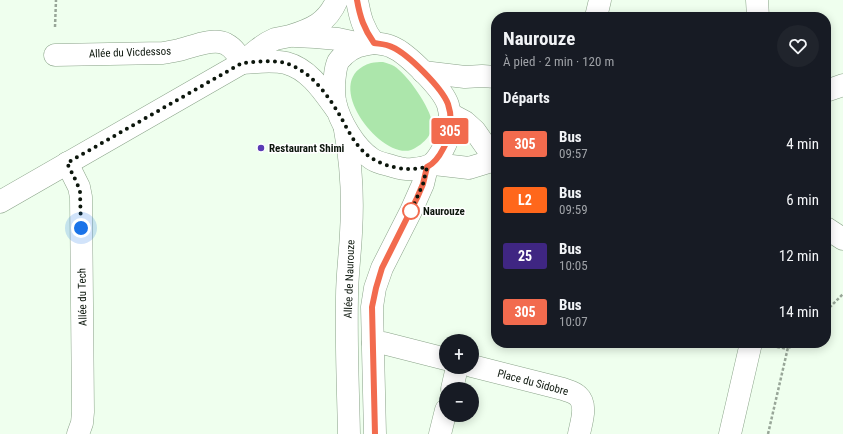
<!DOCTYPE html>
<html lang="fr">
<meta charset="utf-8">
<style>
:root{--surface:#171b24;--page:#20242c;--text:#f1f3f6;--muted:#9ea1a6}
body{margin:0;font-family:"Roboto Condensed",sans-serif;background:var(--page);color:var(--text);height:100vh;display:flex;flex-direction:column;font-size:15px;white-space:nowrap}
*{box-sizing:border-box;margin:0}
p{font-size:13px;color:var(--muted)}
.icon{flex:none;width:22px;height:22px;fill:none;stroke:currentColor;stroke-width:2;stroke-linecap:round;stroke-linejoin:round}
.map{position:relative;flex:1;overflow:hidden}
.side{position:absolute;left:491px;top:12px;width:340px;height:336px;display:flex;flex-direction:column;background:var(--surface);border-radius:16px;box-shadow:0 2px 10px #0003}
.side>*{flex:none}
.badge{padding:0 8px;border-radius:3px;font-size:14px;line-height:26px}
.controls{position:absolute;left:439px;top:334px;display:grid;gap:8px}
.controls a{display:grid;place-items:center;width:40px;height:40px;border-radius:50%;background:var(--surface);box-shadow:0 2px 10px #0003;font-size:20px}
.you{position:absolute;width:20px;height:20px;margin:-10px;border:3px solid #fff;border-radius:50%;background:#1a73e8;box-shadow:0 0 0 6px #1a73e833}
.map>.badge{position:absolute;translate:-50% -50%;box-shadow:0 0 0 2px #fff}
h2{padding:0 12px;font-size:15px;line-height:36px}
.round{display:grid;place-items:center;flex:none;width:42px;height:42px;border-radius:21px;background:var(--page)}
.head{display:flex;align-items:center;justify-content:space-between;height:68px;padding:0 12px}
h1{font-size:19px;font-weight:700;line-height:30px}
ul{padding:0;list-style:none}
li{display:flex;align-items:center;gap:12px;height:56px;padding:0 12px}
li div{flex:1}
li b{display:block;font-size:15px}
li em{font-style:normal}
li .badge{min-width:44px;font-weight:700;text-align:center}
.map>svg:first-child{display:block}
.green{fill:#ace6ab}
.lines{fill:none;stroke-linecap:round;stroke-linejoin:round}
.minor-casing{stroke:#8aa389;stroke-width:23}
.path{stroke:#98a698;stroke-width:2.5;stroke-dasharray:3 2;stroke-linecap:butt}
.minor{stroke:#fff;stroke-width:22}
.line-casing{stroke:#fff;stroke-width:9}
.line{stroke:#f26b4e;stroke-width:6}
.walk{stroke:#0c160c;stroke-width:4;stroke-dasharray:0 7.2}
.poi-dot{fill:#5a3bb4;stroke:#fff;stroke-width:1.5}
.stop-dot{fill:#fff;stroke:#f26b4e;stroke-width:2}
.labels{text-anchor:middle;stroke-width:3;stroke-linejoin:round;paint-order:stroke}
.street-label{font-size:11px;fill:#0c160c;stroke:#fff}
.poi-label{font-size:11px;font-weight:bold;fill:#0c160c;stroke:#fff;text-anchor:start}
.stop-label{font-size:11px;font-weight:bold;fill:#0c160c;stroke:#fff;text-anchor:start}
</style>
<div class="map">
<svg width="843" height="434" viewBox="0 0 843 434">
<rect width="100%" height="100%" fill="#efffee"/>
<path class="green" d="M383,62C386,63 391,64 394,66C407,74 431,108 432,123C434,135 421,146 411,150C380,160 318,79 371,63C375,62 379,62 383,62Z"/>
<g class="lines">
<g class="minor-casing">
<g id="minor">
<path d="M357,0C360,17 363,29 374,43"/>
<path d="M757,0L758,17"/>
<path d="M596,17L600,0"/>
<path d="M295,36L315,37L338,39L361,44"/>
<path d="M374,43C380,44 386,44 392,47C407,53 443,89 448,105C452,120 451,135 443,149C434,165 431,167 413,169C405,170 399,168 392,166C385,164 378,163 372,159C355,148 339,121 335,101C334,95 334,89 334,83C335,77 335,68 338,62C339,60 342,57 344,55C354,46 361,45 374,43Z"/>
<path d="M55,55L163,53C169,52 174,51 179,50C192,47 213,37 226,44C234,48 238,55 242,63"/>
<path d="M242,63C257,62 272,60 286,63C309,69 323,91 336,109"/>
<path d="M423,72L465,77L482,76L496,77"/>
<path d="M826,91L843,85"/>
<path d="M450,114L465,122L475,131L496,161"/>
<path d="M345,130C351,162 353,201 351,233C350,255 347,276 347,297C346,343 348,388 349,434"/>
<path d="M67,163L79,187L81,197L83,412L82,423L78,434"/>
<path d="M434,164L469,168L495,160"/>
<path d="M0,202L242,63C252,54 263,44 275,39C280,38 285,37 290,36C312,29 327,23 337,0"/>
<path d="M826,228L843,239"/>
<path d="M373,343H383L446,359"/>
<path d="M472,366L563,389C568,391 574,392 578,396C588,405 581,423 579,434"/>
<path d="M452,389L457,367"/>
<path d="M375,434L372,307L375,288L382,268L411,211L423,184L427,167"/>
<path d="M440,434L446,410"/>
<path d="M730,434L751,343"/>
</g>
</g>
<g class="path">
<path d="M55,27L56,0"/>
<path d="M826,311L843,294"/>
<path d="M777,347L788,349"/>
<path d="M789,348L794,343"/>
<path d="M768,434L789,343"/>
</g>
<use href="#minor" class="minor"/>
</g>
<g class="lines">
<g class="line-casing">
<path id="line" d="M357,0C360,17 364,29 374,43C380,44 386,44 392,47C408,54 442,88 448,104C453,119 451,136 443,149C439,157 435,163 427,167L423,184L417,198L382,268L376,288L372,307L375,434"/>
</g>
<use href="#line" class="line"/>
<path class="walk" d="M81,228L80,192L77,183L67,163L242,63C257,62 274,59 288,64C311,72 327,94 339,114C346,126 352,140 362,150C372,162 394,169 409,169C415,169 421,168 427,167L423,184L411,211"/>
</g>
<circle class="poi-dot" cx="261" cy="148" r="4"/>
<circle class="stop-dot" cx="411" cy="211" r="8"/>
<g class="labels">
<g class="street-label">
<text transform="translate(130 52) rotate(-2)" y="4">Allée du Vicdessos</text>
<text transform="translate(349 279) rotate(-88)" y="4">Allée de Naurouze</text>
<text transform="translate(82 297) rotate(-91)" y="4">Allée du Tech</text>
<text transform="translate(533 382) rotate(15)" y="4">Place du Sidobre</text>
</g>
<g class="poi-label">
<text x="269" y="152">Restaurant Shimi</text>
</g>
<g class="stop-label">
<text x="423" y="215">Naurouze</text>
</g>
</g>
</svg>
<div class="controls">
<a>+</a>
<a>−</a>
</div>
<div class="you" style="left:81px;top:228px"></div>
<b class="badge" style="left:450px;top:131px;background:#f26b4e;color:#fff">305</b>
<section class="side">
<div class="head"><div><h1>Naurouze</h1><p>À pied · 2 min · 120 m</p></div><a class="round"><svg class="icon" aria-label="heart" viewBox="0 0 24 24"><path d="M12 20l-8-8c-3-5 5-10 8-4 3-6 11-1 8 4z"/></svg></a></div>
<h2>Départs</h2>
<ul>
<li><span class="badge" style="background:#f26b4e;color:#fff">305</span><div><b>Bus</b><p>09:57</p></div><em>4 min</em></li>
<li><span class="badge" style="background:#ff671b;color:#fff">L2</span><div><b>Bus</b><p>09:59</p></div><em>6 min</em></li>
<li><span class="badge" style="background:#3f2682;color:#fff">25</span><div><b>Bus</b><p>10:05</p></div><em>12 min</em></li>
<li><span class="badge" style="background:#f26b4e;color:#fff">305</span><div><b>Bus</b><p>10:07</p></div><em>14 min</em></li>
</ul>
</section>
</div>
